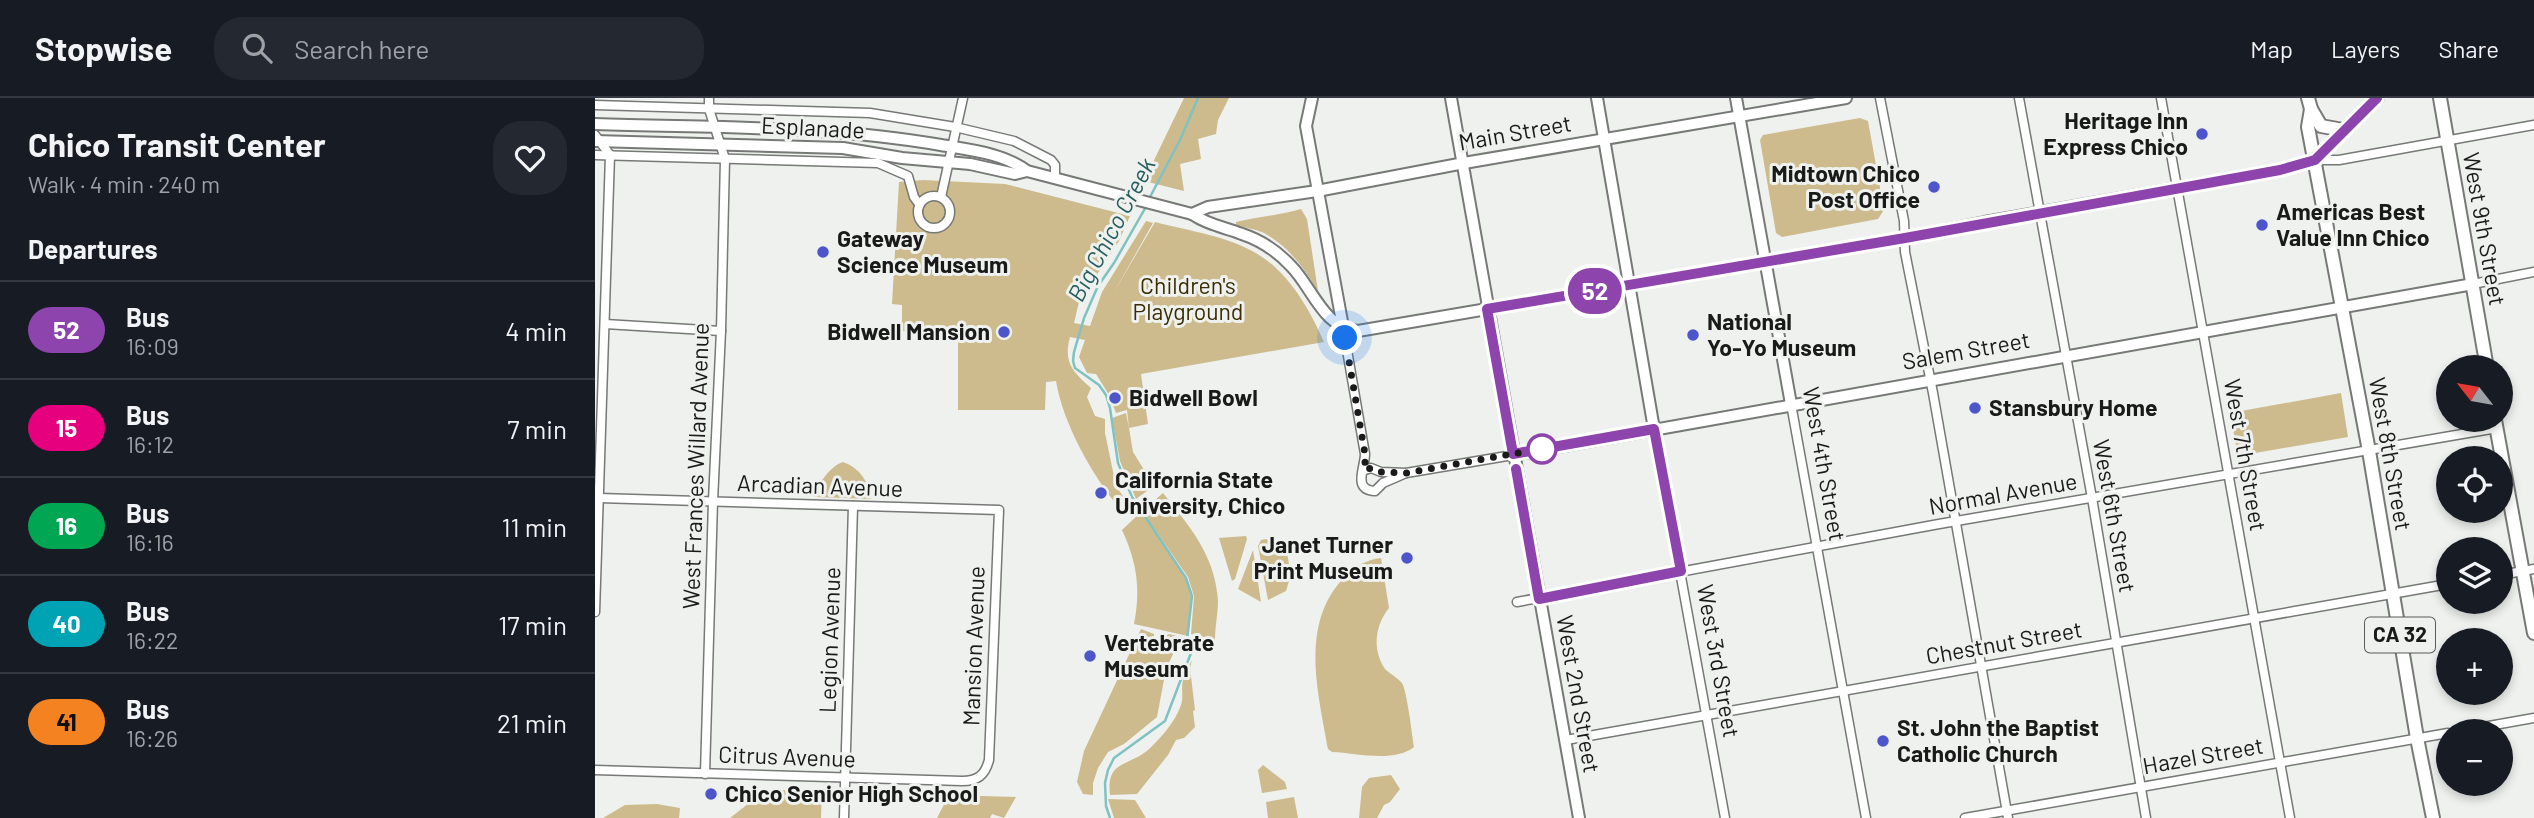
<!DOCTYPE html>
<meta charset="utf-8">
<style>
:root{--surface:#171b24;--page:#242831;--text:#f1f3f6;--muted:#9ea1a6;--line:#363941}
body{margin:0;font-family:Barlow,sans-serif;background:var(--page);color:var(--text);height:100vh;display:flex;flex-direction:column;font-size:26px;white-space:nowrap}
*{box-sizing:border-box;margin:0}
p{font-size:23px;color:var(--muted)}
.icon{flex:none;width:38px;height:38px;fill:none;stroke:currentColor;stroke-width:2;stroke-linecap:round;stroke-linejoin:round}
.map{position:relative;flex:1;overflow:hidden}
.drawer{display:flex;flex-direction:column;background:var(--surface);width:595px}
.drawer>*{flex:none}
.badge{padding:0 14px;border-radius:23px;font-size:24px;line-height:46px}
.needle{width:46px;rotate:301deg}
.tools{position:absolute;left:1841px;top:257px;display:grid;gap:14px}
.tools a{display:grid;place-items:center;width:77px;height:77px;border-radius:50%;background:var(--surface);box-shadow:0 4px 10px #0003;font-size:35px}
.you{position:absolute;width:35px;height:35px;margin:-18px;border:5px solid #fff;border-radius:50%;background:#1a73e8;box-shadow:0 0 0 10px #1a73e833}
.map>.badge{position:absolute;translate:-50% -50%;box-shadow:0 0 0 4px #fff}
h2{padding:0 28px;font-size:26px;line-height:63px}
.round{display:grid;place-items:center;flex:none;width:74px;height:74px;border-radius:28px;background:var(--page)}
.overview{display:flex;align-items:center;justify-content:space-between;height:119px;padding:0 28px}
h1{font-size:33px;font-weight:700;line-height:52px}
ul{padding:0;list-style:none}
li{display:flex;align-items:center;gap:21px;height:98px;padding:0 28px;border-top:2px solid var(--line)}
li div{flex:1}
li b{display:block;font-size:26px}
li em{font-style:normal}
li .badge{min-width:77px;font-weight:700;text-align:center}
header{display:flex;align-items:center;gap:42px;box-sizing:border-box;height:98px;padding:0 35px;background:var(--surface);border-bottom:2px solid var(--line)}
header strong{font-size:33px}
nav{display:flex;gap:38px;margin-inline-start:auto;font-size:24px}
.search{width:490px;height:63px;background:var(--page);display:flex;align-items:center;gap:18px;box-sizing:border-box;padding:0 24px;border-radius:28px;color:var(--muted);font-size:26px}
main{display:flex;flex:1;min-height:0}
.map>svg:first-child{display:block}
.green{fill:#cdbb8d}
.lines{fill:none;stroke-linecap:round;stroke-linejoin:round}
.stream{stroke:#7fc2c1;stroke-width:2.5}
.street-casing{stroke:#767976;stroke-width:11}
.secondary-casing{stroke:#767976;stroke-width:14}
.primary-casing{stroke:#767976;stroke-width:16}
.street{stroke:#fff;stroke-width:8}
.secondary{stroke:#fff;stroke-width:10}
.primary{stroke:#fff;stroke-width:12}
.line-casing{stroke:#fff;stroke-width:16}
.line{stroke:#8e44ad;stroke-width:10}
.walk{stroke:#191a19;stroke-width:7;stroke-dasharray:0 12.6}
.poi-dot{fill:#4d55cb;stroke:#eef1ee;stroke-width:2.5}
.stop-dot{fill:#fff;stroke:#8e44ad;stroke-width:3.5}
.labels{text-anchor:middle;stroke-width:6;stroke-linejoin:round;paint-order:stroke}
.shield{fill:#eef1ee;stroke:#595a59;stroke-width:2}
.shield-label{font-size:21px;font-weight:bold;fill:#191a19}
.poi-label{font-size:23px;font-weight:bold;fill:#191a19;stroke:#eef1ee;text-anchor:start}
.street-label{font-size:23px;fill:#191a19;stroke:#eef1ee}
.park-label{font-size:23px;fill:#3a2c03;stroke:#eef1ee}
.water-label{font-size:24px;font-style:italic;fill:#275f60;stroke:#eef1ee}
</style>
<header>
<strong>Stopwise</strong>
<div class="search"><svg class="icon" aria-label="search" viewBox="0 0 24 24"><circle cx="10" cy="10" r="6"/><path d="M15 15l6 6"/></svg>Search here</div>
<nav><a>Map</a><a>Layers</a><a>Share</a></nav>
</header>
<main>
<section class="drawer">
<div class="overview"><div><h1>Chico Transit Center</h1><p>Walk · 4 min · 240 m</p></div><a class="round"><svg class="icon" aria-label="heart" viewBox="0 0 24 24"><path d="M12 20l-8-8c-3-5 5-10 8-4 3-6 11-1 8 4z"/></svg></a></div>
<h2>Departures</h2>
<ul>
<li><span class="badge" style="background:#8e44ad;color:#fff">52</span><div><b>Bus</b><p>16:09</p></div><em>4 min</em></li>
<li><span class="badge" style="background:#e6007e;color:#fff">15</span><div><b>Bus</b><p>16:12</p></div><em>7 min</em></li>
<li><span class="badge" style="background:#00a651;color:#fff">16</span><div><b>Bus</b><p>16:16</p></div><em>11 min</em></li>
<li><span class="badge" style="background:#00a3b4;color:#fff">40</span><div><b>Bus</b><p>16:22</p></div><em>17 min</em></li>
<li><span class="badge" style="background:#f58220;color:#111">41</span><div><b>Bus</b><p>16:26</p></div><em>21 min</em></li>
</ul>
</section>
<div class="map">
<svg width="1939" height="720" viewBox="0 0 1939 720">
<rect width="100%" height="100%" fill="#eef1ee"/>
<g class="green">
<path d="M589,0H634L623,22L621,36L603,41L606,61L585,66L589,93L549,83Z"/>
<path d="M1265,20L1273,23L1289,112L1283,121L1187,139L1181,135L1165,42L1168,37Z"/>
<path d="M328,82L410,86L535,118L524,143L484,204L479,225L495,228L507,194L551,123L558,125L518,196L560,124C594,133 634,138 664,157C694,175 715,212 729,244L546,276L553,326L534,330L538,354L559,388L541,401L525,363L517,320L531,315L534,330L532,312L521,315L514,297L501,276L492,275L484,259L490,242L475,239C468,265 478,274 496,290L492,299L500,318L510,321V335L521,388L534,407L526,412C498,379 468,326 461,283L451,284L450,312H363V239L360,237L307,233V207L297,206L304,84Z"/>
<path d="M706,111L712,121L723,193C709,170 694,149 669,135C661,131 650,130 641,127V124C663,119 685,117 706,111Z"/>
<path d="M1746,295L1753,339L1643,358L1635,315Z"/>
<path d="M248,364C265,370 274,384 276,401L220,399L218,396C225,385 235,368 248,364Z"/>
<path d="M568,395C595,429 620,457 623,503C623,515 620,529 620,542L596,536L599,498L593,479L547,413Z"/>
<path d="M546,414L591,480L597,498L593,538L539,526C546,492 542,464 527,432Z"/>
<path d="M651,438L652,441L640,481L637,483L624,440Z"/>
<path d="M671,441L691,450L696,476L691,493L673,502L663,448L666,442Z"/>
<path d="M658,452L666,504L643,491Z"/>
<path d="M786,460L794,510C780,527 777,552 790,571C795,576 803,580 807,585C812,593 817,637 819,649C799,665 761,655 737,654L733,651C724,597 705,531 745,484C756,471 769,462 786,460Z"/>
<path d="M546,531L559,536V541L564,542L574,536L586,539L571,571L562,619L529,646L513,654L503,670L498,685V697L488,696L482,684L489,653Z"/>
<path d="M597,562L595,570L600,612L598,613L600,629L589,640L581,642L573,657L542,696L515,697C511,662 533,669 553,652C566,640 583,621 587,603C588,596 586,589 588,582C590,575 594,568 597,562Z"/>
<path d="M668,667L690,684L692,691L667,695L663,672Z"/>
<path d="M796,677L805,691L795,704L789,707L782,720H764L767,689L774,680Z"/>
<path d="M187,692L227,693L226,720H135L163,698Z"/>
<path d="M354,697L421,699L409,720L397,716L395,720H342Z"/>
<path d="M699,699L703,720H673L671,704Z"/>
<path d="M513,701L540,702L551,720H519Z"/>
<path d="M62,706L85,710L84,720H8L30,707Z"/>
</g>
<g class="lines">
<g class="stream">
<path d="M554,101L585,42L603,0"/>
<path d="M515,720L511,708L510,685L513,672L519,660L570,623L596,555L592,542L597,498L591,480L537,399L523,365L515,310L511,297L504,287L480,270L478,263L479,254L489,220L503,188L519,165L552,107"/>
</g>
<g class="street-casing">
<g id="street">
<path d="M1285,0L1309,123L1310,154L1338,295L1413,720"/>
<path d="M1424,0L1497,400L1551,720"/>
<path d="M1566,0L1695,720"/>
<path d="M0,7L275,15L360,29L419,43L456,62L460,67V80"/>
<path d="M0,37L15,57"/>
<path d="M0,57L283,65L313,78L319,99L324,106"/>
<path d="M1720,62H1744L1939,27"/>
<circle cx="339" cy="114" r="16"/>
<path d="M346,99L368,0"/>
<path d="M1878,186L1939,174"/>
<path d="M10,226L126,233"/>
<path d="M748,229L770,356C770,370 757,392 780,393L788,385L811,375"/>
<path d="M1196,306L1271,720"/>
<path d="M1059,331L1130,720"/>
<path d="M770,372L776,370L786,374L811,375L918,357"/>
<path d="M1906,477L1939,471"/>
<path d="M922,504L1344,426L1902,330"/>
<path d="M0,514L15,57"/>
<path d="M1860,634L1939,620"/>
<path d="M971,642L1853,486"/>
<path d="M0,672L367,683C383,683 390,677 394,662L404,412L4,400"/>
<path d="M110,676L118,403L126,233L130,61L114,11V0"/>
<path d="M249,720L258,408"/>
<path d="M1370,720L1853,635"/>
</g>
</g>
<g class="secondary-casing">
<g id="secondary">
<path d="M717,0L711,28L748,229"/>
<path d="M856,0L984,720"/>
<path d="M1002,0L1059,331"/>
<path d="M1141,0L1196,306"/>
<path d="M0,26C115,30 232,27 346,47C375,52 408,55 432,73L597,116C613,127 629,129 647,136C665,142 683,154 696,168C717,189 729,231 763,233L1310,140L1390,124L1685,72L1720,62L1783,0"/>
<path d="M0,43L248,50L307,60L375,66L420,76L432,73"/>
<path d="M597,116L613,109L722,93L869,65L1251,0"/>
<path d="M918,357L1878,186"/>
</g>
</g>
<g class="primary-casing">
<g id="primary">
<path d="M1713,0L1716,11L1713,29L1774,353L1822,640L1838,720"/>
<path d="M1845,0L1892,270"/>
<path d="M1716,11L1726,28L1748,32"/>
<path d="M1900,322L1939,535"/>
</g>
</g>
<use href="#street" class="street"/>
<use href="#secondary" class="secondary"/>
<use href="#primary" class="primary"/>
</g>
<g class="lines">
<g class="line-casing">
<path id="line" d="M921,371L944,501L1086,473L1059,331L918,356L892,211L1310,140L1685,72L1720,62L1782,0"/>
</g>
<use href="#line" class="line"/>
<path class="walk" d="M750,240L770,356V372L776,370L786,374L811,375L956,349L947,351"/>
</g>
<g class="poi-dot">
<circle cx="1607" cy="36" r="7"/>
<circle cx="1339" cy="89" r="7"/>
<circle cx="1667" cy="127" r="7"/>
<circle cx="228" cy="154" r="7"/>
<circle cx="409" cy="234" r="7"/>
<circle cx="1098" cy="237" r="7"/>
<circle cx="520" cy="300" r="7"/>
<circle cx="1380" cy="310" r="7"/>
<circle cx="506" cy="395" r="7"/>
<circle cx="812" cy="460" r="7"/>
<circle cx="495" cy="558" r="7"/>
<circle cx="1288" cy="643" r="7"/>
<circle cx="116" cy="696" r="7"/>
</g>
<circle class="stop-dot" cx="947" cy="351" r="14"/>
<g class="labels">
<rect class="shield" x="1770" y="519.5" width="70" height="35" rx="5"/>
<g class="shield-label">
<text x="1805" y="544">CA 32</text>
</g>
<g class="poi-label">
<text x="1593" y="31" text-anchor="end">Heritage Inn<tspan x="1593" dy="26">Express Chico</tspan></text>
<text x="1325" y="84" text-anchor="end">Midtown Chico<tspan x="1325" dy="26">Post Office</tspan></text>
<text x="1681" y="122">Americas Best<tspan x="1681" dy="26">Value Inn Chico</tspan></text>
<text x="242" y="149">Gateway<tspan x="242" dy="26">Science Museum</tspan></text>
<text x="1112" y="232">National<tspan x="1112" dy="26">Yo-Yo Museum</tspan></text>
<text x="395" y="242" text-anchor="end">Bidwell Mansion</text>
<text x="534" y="308">Bidwell Bowl</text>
<text x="1394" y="318">Stansbury Home</text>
<text x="520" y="390">California State<tspan x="520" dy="26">University, Chico</tspan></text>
<text x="798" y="455" text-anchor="end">Janet Turner<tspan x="798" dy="26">Print Museum</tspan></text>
<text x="509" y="553">Vertebrate<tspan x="509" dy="26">Museum</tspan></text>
<text x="1302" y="638">St. John the Baptist<tspan x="1302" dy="26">Catholic Church</tspan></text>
<text x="130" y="704">Chico Senior High School</text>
</g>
<g class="street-label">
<text transform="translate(218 30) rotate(3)" y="8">Esplanade</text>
<text transform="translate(920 35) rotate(-10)" y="8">Main Street</text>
<text transform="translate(1889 131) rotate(80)" y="8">West 9th Street</text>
<text transform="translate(1371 253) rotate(-10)" y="8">Salem Street</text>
<text transform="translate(1795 356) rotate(80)" y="8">West 8th Street</text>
<text transform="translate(1650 357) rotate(80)" y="8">West 7th Street</text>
<text transform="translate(1229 366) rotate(80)" y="8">West 4th Street</text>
<text transform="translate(101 368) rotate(-88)" y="8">West Frances Willard Avenue</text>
<text transform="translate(225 388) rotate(2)" y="8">Arcadian Avenue</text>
<text transform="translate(1408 396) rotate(-10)" y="8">Normal Avenue</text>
<text transform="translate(1519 418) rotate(80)" y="8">West 6th Street</text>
<text transform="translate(235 542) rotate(-88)" y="8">Legion Avenue</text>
<text transform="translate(1409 545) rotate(-10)" y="8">Chestnut Street</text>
<text transform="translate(379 548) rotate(-88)" y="8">Mansion Avenue</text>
<text transform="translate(1123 563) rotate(80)" y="8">West 3rd Street</text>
<text transform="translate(983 596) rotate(80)" y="8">West 2nd Street</text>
<text transform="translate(1608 658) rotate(-10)" y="8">Hazel Street</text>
<text transform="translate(192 659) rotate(2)" y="8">Citrus Avenue</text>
</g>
<g class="park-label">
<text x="593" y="196">Children's<tspan x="593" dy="26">Playground</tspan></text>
</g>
<g class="water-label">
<text transform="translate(517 132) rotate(-62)" y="8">Big Chico Creek</text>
</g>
</g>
</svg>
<div class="tools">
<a><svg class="needle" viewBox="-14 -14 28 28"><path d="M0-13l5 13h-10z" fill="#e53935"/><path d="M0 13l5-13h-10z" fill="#9ea1a6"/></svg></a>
<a><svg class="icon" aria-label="locate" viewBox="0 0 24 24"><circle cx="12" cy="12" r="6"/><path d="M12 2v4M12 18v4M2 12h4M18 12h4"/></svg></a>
<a><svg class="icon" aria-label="layers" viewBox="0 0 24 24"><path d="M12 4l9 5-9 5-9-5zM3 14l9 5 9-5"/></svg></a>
<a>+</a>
<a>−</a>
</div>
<div class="you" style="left:750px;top:240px"></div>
<b class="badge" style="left:1000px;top:193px;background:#8e44ad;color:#fff">52</b>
</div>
</main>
